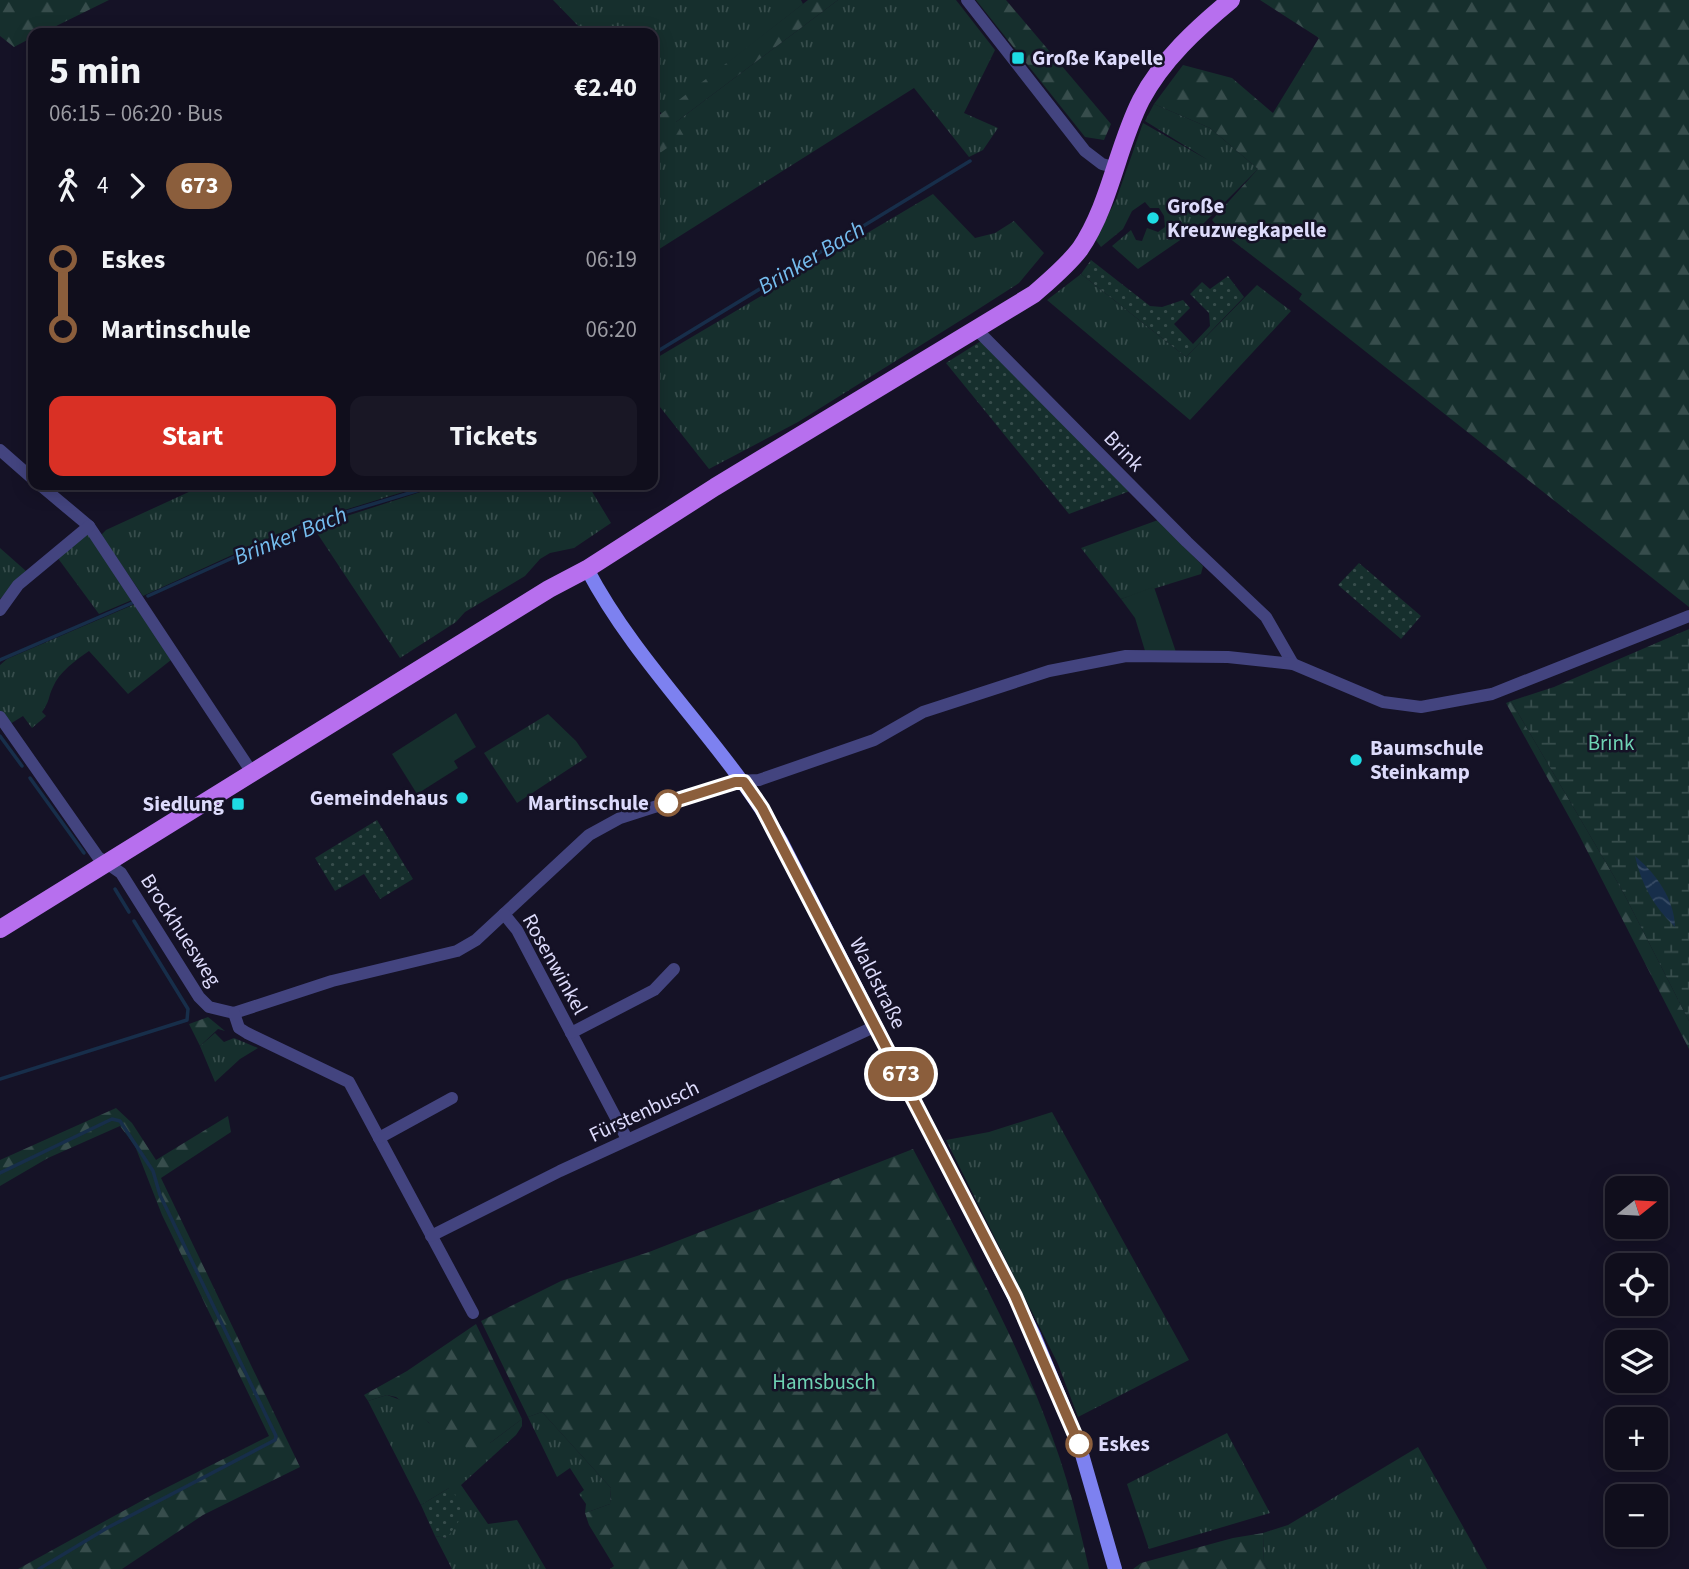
<!DOCTYPE html>
<meta charset="utf-8">
<style>
:root{--surface:#100e1c;--page:#191725;--text:#f1f3f6;--muted:#9c9ca3;--line:#302e3b;--accent:#d93025}
body{margin:0;font-family:"Source Sans 3",sans-serif;background:var(--page);color:var(--text);height:100vh;display:flex;flex-direction:column;font-size:26px;white-space:nowrap}
*{box-sizing:border-box;margin:0}
p{font-size:23px;color:var(--muted)}
.icon{flex:none;width:38px;height:38px;fill:none;stroke:currentColor;stroke-width:2;stroke-linecap:round;stroke-linejoin:round}
.map{position:relative;flex:1;overflow:hidden}
.details{position:absolute;left:28px;top:28px;width:630px;height:462px;display:flex;flex-direction:column;background:var(--surface);border-radius:14px;box-shadow:0 4px 18px #0003,0 0 0 2px var(--line)}
.details>*{flex:none}
.badge{padding:0 14px;border-radius:23px;font-size:24px;line-height:46px}
.needle{width:46px;rotate:72deg}
.tools{position:absolute;left:1605px;top:1176px;display:grid;gap:14px}
.tools a{display:grid;place-items:center;width:63px;height:63px;border-radius:14px;background:var(--surface);box-shadow:0 4px 18px #0003,0 0 0 2px var(--line);font-size:35px}
.map>.badge{position:absolute;translate:-50% -50%;box-shadow:0 0 0 4px #fff}
.legs{display:flex;align-items:center;gap:10px;height:77px;padding:0 21px;font-size:23px}
.legs p{margin-inline-start:auto}
.overview{display:flex;align-items:center;justify-content:space-between;height:119px;padding:0 21px}
h1{font-size:38px;font-weight:700;line-height:52px}
.action{display:flex;gap:14px;margin-top:auto;padding:14px 21px}
.action a{flex:1;height:80px;border-radius:14px;background:var(--accent);color:#fff;font-size:28px;font-weight:700;line-height:80px;text-align:center}
.action a+a{background:var(--page);color:var(--text)}
ul{padding:0 21px;list-style:none}
li{display:flex;align-items:center;gap:24px;height:70px;font-size:26px}
li i{display:grid;place-items:center;width:10px;height:100%;margin:0 9px;background:currentColor}
li i::after{content:'';width:18px;height:18px;margin:-9px;border:5px solid;border-radius:50%;background:var(--surface)}
li p{margin-inline-start:auto}
li:first-child i{background:linear-gradient(#0000 50%,currentColor 0)}
li:last-child i{background:linear-gradient(currentColor 50%,#0000 0)}
.map>svg:first-child{display:block}
.grass{fill:url(#grass-tufts)}
.forest{fill:url(#forest-firs)}
.wetland{fill:url(#wetland-marsh)}
.garden{fill:url(#garden-dots)}
.pitch{fill:#162f2d}
.water{fill:url(#water-waves)}
.lines{fill:none;stroke-linecap:round;stroke-linejoin:round}
.stream{stroke:#172e4a;stroke-width:3.5}
.street{stroke:#43447f;stroke-width:12}
.secondary{stroke:#7d81f0;stroke-width:14}
.primary{stroke:#b76fee;stroke-width:18}
.line-1-casing{stroke:#fff;stroke-width:16}
.line-1{stroke:#8b5e3c;stroke-width:10}
.poi-dot{fill:#1edce4;stroke:#151226;stroke-width:2.5}
.stop-1-dot{fill:#fff;stroke:#8b5e3c;stroke-width:3.5}
.labels{text-anchor:middle;stroke-width:5;stroke-linejoin:round;paint-order:stroke}
.poi-label{font-size:21px;font-weight:bold;fill:#dddbfb;stroke:#151226;text-anchor:start}
.street-label{font-size:21px;fill:#dddbfb;stroke:#151226}
.park-label{font-size:21px;fill:#6fd3b4;stroke:#151226}
.stop-label{font-size:21px;font-weight:bold;fill:#dddbfb;stroke:#151226;text-anchor:end}
.water-label{font-size:23px;font-style:italic;fill:#75bdef;stroke:#151226}
</style>
<div class="map">
<svg width="1689" height="1569" viewBox="0 0 1689 1569">
<defs>
<pattern id="grass-tufts" width="24" height="20" patternUnits="userSpaceOnUse" patternTransform="scale(1.75)"><rect width="24" height="20" fill="#162f2d"/><path d="M3 7l-1-3M5 7V3M7 7l1-3M15 17l-1-3M17 17v-4M19 17l1-3" fill="none" stroke="#374d4c"/></pattern>
<pattern id="forest-firs" width="22" height="20" patternUnits="userSpaceOnUse" patternTransform="scale(1.75)"><rect width="22" height="20" fill="#162f2d"/><path d="M5 1l3.5 6h-7zM16 11l3.5 6h-7z" fill="#374d4c"/></pattern>
<pattern id="wetland-marsh" width="20" height="14" patternUnits="userSpaceOnUse" patternTransform="scale(1.75)"><rect width="20" height="14" fill="#162f2d"/><path d="M1 5h8M5 5V1M11 12h8M15 12V8" fill="none" stroke="#374d4c"/></pattern>
<pattern id="garden-dots" width="8" height="8" patternUnits="userSpaceOnUse" patternTransform="scale(1.75)"><rect width="8" height="8" fill="#162f2d"/><path d="M2 2h.1M6 6h.1" fill="none" stroke="#374d4c" stroke-width="1.8" stroke-linecap="round"/></pattern>
<pattern id="water-waves" width="16" height="10" patternUnits="userSpaceOnUse" patternTransform="scale(1.75)"><rect width="16" height="10" fill="#172e4a"/><path d="M0 5q4-4 8 0t8 0" fill="none" stroke="#384c65"/></pattern>
</defs>
<rect width="100%" height="100%" fill="#151226"/>
<g class="grass">
<path d="M553,0H801L803,4L662,114L653,104V33H585Z"/>
<path d="M838,0H956L995,50L964,113L998,128L983,150L969,157L914,88L653,253V158L676,122Z"/>
<path d="M1154,104L1210,128L1258,169L1202,225L1138,269L1112,246L1131,230L1136,240L1142,241L1147,228L1158,232L1165,227L1164,216L1159,208H1150L1145,202L1132,211L1123,229L1101,247L1095,239L1116,200L1143,123L1208,160L1145,121Z"/>
<path d="M933,194L975,238L995,233L1014,221L1044,253L1019,283L966,317L798,422L709,469L653,398V360Z"/>
<path d="M1081,274L1186,357L1257,285L1291,311L1190,420L1047,300Z"/>
<path d="M204,485H426L302,523L143,596L101,535L106,530Z"/>
<path d="M442,485H588L611,523L574,548L550,553L540,559L525,576L465,612L456,622L400,658L313,527Z"/>
<path d="M1158,520L1203,566L1201,574L1121,599L1081,548Z"/>
<path d="M88,533L132,600L99,614L57,557Z"/>
<path d="M0,548L26,571L0,599Z"/>
<path d="M135,604L171,660L128,694L89,651C76,660 59,672 53,687C48,697 50,701 42,712L46,716L32,728L23,716L10,724L0,712V665L7,659Z"/>
<path d="M548,714L576,741L587,757L517,803L484,753Z"/>
<path d="M215,1033L224,1042L234,1038L258,1048L240,1059L215,1082L200,1046Z"/>
<path d="M1052,1112L1189,1360L1078,1417L1058,1364L946,1140L989,1132Z"/>
<path d="M387,1395L406,1402L429,1423L490,1443L522,1419V1426L516,1435L461,1485L488,1524L517,1520L546,1569H452L435,1536L447,1538L449,1488L421,1505L368,1401Z"/>
<path d="M542,1412L611,1488L610,1504L585,1513L586,1504L579,1494L584,1490L570,1468L557,1477L528,1417Z"/>
<path d="M1227,1433L1270,1513L1149,1549L1127,1484Z"/>
<path d="M1418,1447L1487,1569H1268L1264,1563L1263,1533L1288,1525Z"/>
</g>
<g class="forest">
<path d="M0,0H109L42,33H33V37L14,47L0,36Z"/>
<path d="M808,0H838L676,122L684,136L653,158V120Z"/>
<path d="M976,0H1006L1111,124L1104,140L1085,137Z"/>
<path d="M1260,0H1689V607L1299,299L1302,294L1224,234L1212,220L1258,169L1210,128L1154,104L1183,65L1232,78L1273,113L1319,38Z"/>
<path d="M1511,701L1622,890L1689,1021V1049L1579,835L1506,703Z"/>
<path d="M208,1017L225,1031L218,1029L200,1046L189,1024Z"/>
<path d="M116,1108L132,1123L156,1160L228,1116L231,1132L161,1178L300,1467L203,1515L122,1569H18L154,1494L269,1436L162,1215L135,1146L120,1126L48,1158L0,1186V1160Z"/>
<path d="M913,1149C963,1243 1016,1336 1052,1436C1068,1479 1079,1524 1089,1569H610L614,1566L589,1525L585,1513L610,1504L611,1488L542,1412L528,1417L481,1321L561,1281L649,1252Z"/>
<path d="M476,1324L522,1419L490,1443L474,1450L452,1441L396,1397L387,1395L368,1401L364,1395L407,1371Z"/>
<path d="M1263,1533L1264,1563L1268,1569H1133L1141,1563L1233,1538Z"/>
</g>
<path class="wetland" d="M1689,629V1021L1622,890L1511,701L1554,687Z"/>
<g class="garden">
<path d="M1091,260L1150,306L1162,307L1183,300L1190,308L1174,324L1193,344L1210,326L1209,313L1190,294L1202,282L1210,289L1228,276L1244,297L1186,357L1081,274Z"/>
<path d="M981,341L1130,491L1069,514L946,363Z"/>
<path d="M1359,563L1421,616L1401,639L1338,585Z"/>
<path d="M377,820L413,879L380,899L364,874L335,891L315,858Z"/>
<path d="M449,1488L467,1509L447,1538L435,1536L421,1505Z"/>
</g>
<g class="pitch">
<path d="M1154,587L1176,652L1145,651L1135,618L1121,599Z"/>
<path d="M456,713L476,747L454,761L458,768L417,794L392,754Z"/>
</g>
<path class="water" d="M1635,856C1656,874 1674,898 1675,927C1654,907 1641,884 1635,856Z"/>
<g class="lines">
<g class="stream">
<path d="M653,354L970,161"/>
<path d="M148,596L310,523L436,485"/>
<path d="M0,660L132,603"/>
<path d="M0,736L22,766"/>
<path d="M30,778L84,853"/>
<path d="M115,889L129,912"/>
<path d="M0,1079L187,1020L188,1009L134,921"/>
<path d="M0,1173L112,1119L120,1121L153,1171L160,1195L276,1436L275,1440L107,1528L39,1569"/>
</g>
<g class="street">
<path d="M967,0L1085,151L1102,164L1113,167"/>
<path d="M977,330L1187,542L1266,617L1293,664"/>
<path d="M0,450L33,479"/>
<path d="M40,485L89,526L253,774"/>
<path d="M0,610L18,585L89,526"/>
<path d="M0,717L98,857L121,873L199,997L209,1007L234,1013L332,981L457,951L476,940L589,835L620,818L735,781L759,780L874,740L923,712L1049,671L1126,656L1228,657L1293,664L1383,702L1421,707L1492,694L1689,616"/>
<path d="M504,914L517,930L627,1139"/>
<path d="M234,1013L239,1028L247,1033L349,1082L473,1313"/>
<path d="M571,1033L654,990L674,969"/>
<path d="M379,1138L452,1098"/>
<path d="M431,1236L560,1171L876,1026"/>
</g>
<path class="secondary" d="M587,569C639,668 724,742 781,841L1034,1335L1079,1444L1115,1569"/>
<path class="primary" d="M0,929L549,589L587,569L715,487L1034,294C1050,280 1067,266 1080,249C1110,205 1117,147 1141,100C1162,60 1197,28 1231,0"/>
</g>
<g class="lines">
<g class="line-1-casing">
<path id="line-1" d="M668,803L735,782H744L762,808L1015,1296L1079,1444"/>
</g>
<use href="#line-1" class="line-1"/>
</g>
<g class="poi-dot">
<rect x="1011" y="51" width="14" height="14" rx="3.5"/>
<circle cx="1153" cy="218" r="7"/>
<circle cx="1356" cy="760" r="7"/>
<circle cx="462" cy="798" r="7"/>
<rect x="231" y="797" width="14" height="14" rx="3.5"/>
</g>
<g class="stop-1-dot">
<circle cx="668" cy="803" r="12"/>
<circle cx="1079" cy="1444" r="12"/>
</g>
<g class="labels">
<g class="poi-label">
<text x="1032" y="65">Große Kapelle</text>
<text x="1167" y="213">Große<tspan x="1167" dy="24">Kreuzwegkapelle</tspan></text>
<text x="1370" y="755">Baumschule<tspan x="1370" dy="24">Steinkamp</tspan></text>
<text x="448" y="805" text-anchor="end">Gemeindehaus</text>
<text x="224" y="811" text-anchor="end">Siedlung</text>
</g>
<g class="street-label">
<text transform="translate(1124 451) rotate(46)" y="7">Brink</text>
<text transform="translate(181 930) rotate(57)" y="7">Brockhuesweg</text>
<text transform="translate(555 964) rotate(61)" y="7">Rosenwinkel</text>
<text transform="translate(878 983) rotate(63)" y="7">Waldstraße</text>
<text transform="translate(644 1111) rotate(-25)" y="7">Fürstenbusch</text>
</g>
<g class="park-label">
<text x="1611" y="750">Brink</text>
<text x="824" y="1389">Hamsbusch</text>
</g>
<g class="stop-label">
<text x="649" y="810">Martinschule</text>
<text x="1098" y="1451" text-anchor="start">Eskes</text>
</g>
<g class="water-label">
<text transform="translate(811 257) rotate(-31)" y="8">Brinker Bach</text>
<text transform="translate(290 535) rotate(-22)" y="8">Brinker Bach</text>
</g>
</g>
</svg>
<div class="tools">
<a><svg class="needle" viewBox="-14 -14 28 28"><path d="M0-13l5 13h-10z" fill="#e53935"/><path d="M0 13l5-13h-10z" fill="#9c9ca3"/></svg></a>
<a><svg class="icon" aria-label="locate" viewBox="0 0 24 24"><circle cx="12" cy="12" r="6"/><path d="M12 2v4M12 18v4M2 12h4M18 12h4"/></svg></a>
<a><svg class="icon" aria-label="layers" viewBox="0 0 24 24"><path d="M12 4l9 5-9 5-9-5zM3 14l9 5 9-5"/></svg></a>
<a>+</a>
<a>−</a>
</div>
<b class="badge" style="left:901px;top:1074px;background:#8b5e3c;color:#fff">673</b>
<section class="details">
<div class="overview"><div><h1>5 min</h1><p>06:15 – 06:20 · Bus</p></div><b>€2.40</b></div>
<div class="legs"><svg class="icon" aria-label="walk" viewBox="0 0 24 24"><circle cx="13" cy="4" r="2"/><path d="M13 8l-2 6 4 7M11 14l-3 7M7 12l3-4h3l4 4"/></svg>4<svg class="icon" aria-label="forward" viewBox="0 0 24 24"><path d="M9 5l7 7-7 7"/></svg><b class="badge" style="background:#8b5e3c;color:#fff">673</b></div>
<ul>
<li><i style="color:#8b5e3c"></i><b>Eskes</b><p>06:19</p></li>
<li><i style="color:#8b5e3c"></i><b>Martinschule</b><p>06:20</p></li>
</ul>
<div class="action"><a>Start</a><a>Tickets</a></div>
</section>
</div>
